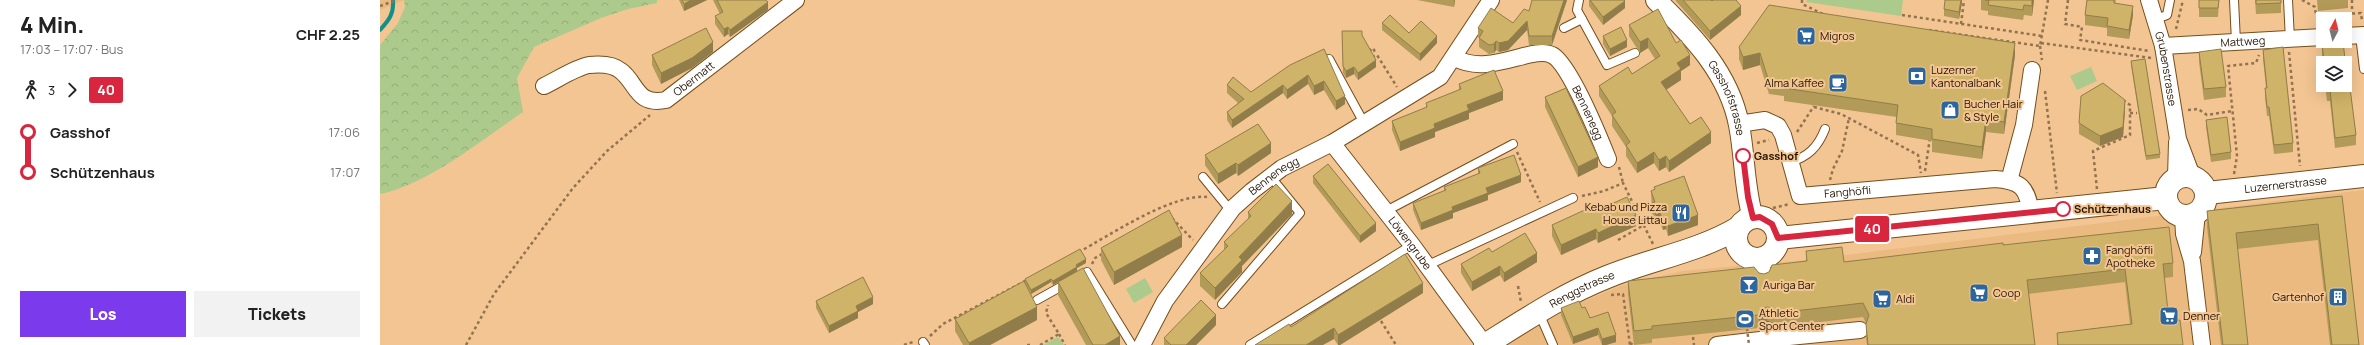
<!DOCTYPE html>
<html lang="de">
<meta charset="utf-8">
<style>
:root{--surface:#fff;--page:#f2f2f2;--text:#222;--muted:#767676;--accent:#7c3aed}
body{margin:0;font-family:Manrope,sans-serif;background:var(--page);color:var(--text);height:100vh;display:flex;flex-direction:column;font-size:15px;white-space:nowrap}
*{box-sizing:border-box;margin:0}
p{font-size:13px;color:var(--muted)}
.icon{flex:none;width:22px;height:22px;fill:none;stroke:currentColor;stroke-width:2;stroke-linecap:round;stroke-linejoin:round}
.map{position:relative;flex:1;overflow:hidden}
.panel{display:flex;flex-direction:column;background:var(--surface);width:380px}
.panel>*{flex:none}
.badge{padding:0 8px;border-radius:3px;font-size:14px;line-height:26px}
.needle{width:26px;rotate:7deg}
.controls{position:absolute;left:1936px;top:12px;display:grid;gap:8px}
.controls a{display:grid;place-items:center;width:36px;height:36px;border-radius:0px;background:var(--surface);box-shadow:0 4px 16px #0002;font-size:20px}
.map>.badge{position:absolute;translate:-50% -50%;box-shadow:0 0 0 2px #fff}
.legs{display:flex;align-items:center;gap:6px;height:44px;padding:0 20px;font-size:13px}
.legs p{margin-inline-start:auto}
.head{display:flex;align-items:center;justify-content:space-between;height:68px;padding:0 20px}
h1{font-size:22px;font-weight:800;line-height:30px}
.primary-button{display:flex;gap:8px;margin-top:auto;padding:8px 20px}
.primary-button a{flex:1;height:46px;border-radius:0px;background:var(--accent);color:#fff;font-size:16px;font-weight:800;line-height:46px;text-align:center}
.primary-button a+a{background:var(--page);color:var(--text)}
ul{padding:0 20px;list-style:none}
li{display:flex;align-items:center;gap:14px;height:40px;font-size:15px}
li i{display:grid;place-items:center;width:6px;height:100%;margin:0 5px;background:currentColor}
li i::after{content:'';width:10px;height:10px;margin:-5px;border:3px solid;border-radius:50%;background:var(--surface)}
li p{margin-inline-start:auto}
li:first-child i{background:linear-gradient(#0000 50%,currentColor 0)}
li:last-child i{background:linear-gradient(currentColor 50%,#0000 0)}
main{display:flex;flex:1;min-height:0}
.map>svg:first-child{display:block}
.built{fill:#ebba81}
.forest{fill:url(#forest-crowns)}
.green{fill:#acca8c}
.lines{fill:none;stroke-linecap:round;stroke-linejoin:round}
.stream{stroke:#10908a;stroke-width:4}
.service-casing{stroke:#754e1c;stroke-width:10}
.minor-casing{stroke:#754e1c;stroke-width:18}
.tertiary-casing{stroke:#754e1c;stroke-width:22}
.secondary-casing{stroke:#754e1c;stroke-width:24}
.path{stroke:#93734f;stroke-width:2.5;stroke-dasharray:3 3;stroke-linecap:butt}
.service{stroke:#fff;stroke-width:8}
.minor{stroke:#fff;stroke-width:16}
.tertiary{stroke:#fff;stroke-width:20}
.secondary{stroke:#fff;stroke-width:22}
.path-bridge{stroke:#93734f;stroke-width:2.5;stroke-dasharray:3 3;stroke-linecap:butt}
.wall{fill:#b29a59}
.shaded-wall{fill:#917d49}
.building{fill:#cfb368;stroke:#917d49}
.line-1-casing{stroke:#fff;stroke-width:9}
.line-1{stroke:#d7263d;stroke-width:6}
.stop-1-dot{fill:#fff;stroke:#d7263d;stroke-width:2}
.labels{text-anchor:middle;stroke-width:4;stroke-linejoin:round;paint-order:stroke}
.poi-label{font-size:11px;fill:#251402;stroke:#f2c592;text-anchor:start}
.street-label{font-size:11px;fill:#251402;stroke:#f2c592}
.stop-label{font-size:11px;font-weight:bold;fill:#251402;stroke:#f2c592;text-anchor:start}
</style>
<main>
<section class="panel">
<div class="head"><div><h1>4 Min.</h1><p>17:03 – 17:07 · Bus</p></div><b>CHF 2.25</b></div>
<div class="legs"><svg class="icon" aria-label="walk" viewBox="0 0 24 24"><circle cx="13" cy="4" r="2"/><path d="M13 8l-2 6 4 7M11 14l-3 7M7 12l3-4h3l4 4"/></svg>3<svg class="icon" aria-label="forward" viewBox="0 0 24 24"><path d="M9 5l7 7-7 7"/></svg><b class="badge" style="background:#d7263d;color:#fff">40</b></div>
<ul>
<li><i style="color:#d7263d"></i><b>Gasshof</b><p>17:06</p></li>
<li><i style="color:#d7263d"></i><b>Schützenhaus</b><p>17:07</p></li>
</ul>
<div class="primary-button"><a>Los</a><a>Tickets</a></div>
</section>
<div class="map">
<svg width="1984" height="345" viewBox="0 0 1984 345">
<defs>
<pattern id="forest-crowns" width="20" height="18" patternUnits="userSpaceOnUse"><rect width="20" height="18" fill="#acca8c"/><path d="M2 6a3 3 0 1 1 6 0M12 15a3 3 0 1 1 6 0" fill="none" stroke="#94ad77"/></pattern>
</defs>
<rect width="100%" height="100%" fill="#f2c592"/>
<g class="built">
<path d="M0,0H24L0,10Z"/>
<path d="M1984,190V345H1124L1172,315L1240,286L1302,271L1426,260Z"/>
</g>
<path class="forest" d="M24,0H277V3L248,9L221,18L154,47L137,78L143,112C103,139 47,185 0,194V45L18,23L25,7Z"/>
<g class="green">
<path d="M1427,0H1523L1521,16L1426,2Z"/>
<path d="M1711,67L1717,81L1697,90L1690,76Z"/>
<path d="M765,278L773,292L754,303L746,289Z"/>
<path d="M678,337L684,345H663Z"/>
</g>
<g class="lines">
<path class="stream" d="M0,30C9,20 14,14 13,0"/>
<g class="service-casing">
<g id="service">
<path d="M1199,0L1197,10L1227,65L1255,53"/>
<path d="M1854,0L1856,42"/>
<path d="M1908,0L1910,40"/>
<path d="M1776,19L1787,15L1790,0"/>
<path d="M1184,28L1202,19"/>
<path d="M1980,35L1984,69"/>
<path d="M949,59L984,123"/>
<path d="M1410,162C1428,157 1438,147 1445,129"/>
<path d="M823,177L851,211"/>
<path d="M1006,211L1133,144"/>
<path d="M1046,266L1193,198"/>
<path d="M657,300L707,272L752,345"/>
<path d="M842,304L920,213L890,176"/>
<path d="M1159,313L1173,345"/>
<path d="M543,342L545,345"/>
<path d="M870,345L1032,245"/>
</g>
</g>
<g class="minor-casing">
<g id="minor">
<path id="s1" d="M1769,0L1783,46L1798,139L1812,176"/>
<path d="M1965,36L1984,35"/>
<path id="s2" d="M1783,46L1943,37"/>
<path id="s3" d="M1075,58C1109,77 1152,45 1172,55C1189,63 1220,139 1228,159"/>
<path id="s4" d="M164,86C177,80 194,68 209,65C219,64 233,64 241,71C257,83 256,106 286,100L416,0"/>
<path id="s5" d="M1359,124L1385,120L1398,126L1403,135L1420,196L1615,179C1642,181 1647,188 1651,213"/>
<path id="s6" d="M952,143L1032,245L1105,345"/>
<path d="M1796,178L1797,142"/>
<path d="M1629,181L1644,125L1652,70"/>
<path d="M1803,216L1804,234L1812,261L1822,345"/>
<path d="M1813,252L1817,213"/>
<path d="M1381,258L1383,278"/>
<path d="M1388,330L1389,339L1480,330"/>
<path id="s7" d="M762,345L785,301L853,208L872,191L902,168L952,143L1060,77L1111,0"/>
<path d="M1337,345L1389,339"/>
</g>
</g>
<g class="tertiary-casing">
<g id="tertiary">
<path id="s8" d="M1276,0C1312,35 1349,73 1359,125C1365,156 1364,188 1373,218"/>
</g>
</g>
<g class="secondary-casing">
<g id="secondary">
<circle cx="1806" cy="196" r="20"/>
<path id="s9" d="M1827,193L1984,176"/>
<circle cx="1377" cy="238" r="21"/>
<path d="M1398,238L1786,198"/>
<path id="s10" d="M1105,345C1145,320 1184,294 1227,277C1271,259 1317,252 1358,228"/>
</g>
</g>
<g class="path">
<path d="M1422,0V4L1443,14"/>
<path d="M1688,0L1685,24L1702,27L1700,40L1769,51"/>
<path d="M1922,0L1935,7L1936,16L1981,13L1982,21"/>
<path d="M1972,0V13"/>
<path d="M0,6L17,0"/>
<path d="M1522,15L1662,36"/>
<path d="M1581,24L1584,0"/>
<path d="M1796,29L1803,0"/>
<path d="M1549,30L1660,46L1668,0"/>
<path d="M1661,43L1771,58"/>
<path d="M1660,46L1662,60"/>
<path d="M989,51L993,48L996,54"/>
<path d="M1909,52L1920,166"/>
<path d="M992,57L997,55L1017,87"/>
<path d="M1665,91L1677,193"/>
<path d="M1434,107L1461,114L1538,155L1541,173"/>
<path d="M1808,110L1818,109L1827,115L1852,111"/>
<path d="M1750,113H1757"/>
<path d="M1417,132L1434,106"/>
<path d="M1377,143L1389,140"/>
<path d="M1137,152L1160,202"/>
<path d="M1239,167L1243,183"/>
<path d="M1545,171L1550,138"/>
<path d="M1854,174L1857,156L1848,66L1876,63L1879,55"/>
<path d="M1450,180L1453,169L1462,151L1469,118"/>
<path d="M1717,189L1713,151L1750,135V105L1743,100"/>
<path d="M1202,196L1224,191L1243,183L1273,244"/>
<path d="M1393,208L1410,204"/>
<path d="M792,218L813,240"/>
<path d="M1238,240L1264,225"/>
<path d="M699,252C730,235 793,193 827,197"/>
<path d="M712,264L715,258L724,253"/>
<path d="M1138,286L1141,302"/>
<path d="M1231,295L1243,294L1250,345"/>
<path d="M1001,321L1016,345"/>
<path d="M679,334L685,345"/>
<path d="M550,336L563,324L647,280"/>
<path d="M1313,337L1314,345"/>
<path d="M1250,343L1253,345"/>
<path d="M86,345L114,294L193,188L227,151L270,115"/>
<path d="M524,345L533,342"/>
<path d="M647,345H650"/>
<path d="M660,345L679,334L666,313L668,305"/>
</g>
<use href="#service" class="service"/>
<use href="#minor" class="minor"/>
<use href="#tertiary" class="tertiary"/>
<use href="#secondary" class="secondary"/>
<path class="path-bridge" d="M1367,328L1369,345"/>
</g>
<g class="wall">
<path d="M299,0H327L304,11Z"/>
<path d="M333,0H386L388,10L350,37L348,34L344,37L335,24V16L340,14Z"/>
<path d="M1037,0H1075L1074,7Z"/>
<path d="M1187,0L1172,45H1149L1147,30L1128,50L1119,52L1116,50L1114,53L1109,54L1099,47V37H1098V28L1133,23L1149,11Z"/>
<path d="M1209,0H1244L1245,8L1223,25L1209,6Z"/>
<path d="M1295,0H1331L1361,15L1330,40Z"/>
<path d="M1582,0L1579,19L1564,16V9Z"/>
<path d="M1601,0H1654L1652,16L1644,15L1643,20L1608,15V11L1601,10Z"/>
<path d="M1707,0H1736L1735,3L1753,15L1749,39L1727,36V28L1705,25V15Z"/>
<path d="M1819,0H1839L1838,17H1819Z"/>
<path d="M1875,0H1901V13L1876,14Z"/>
<path d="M1937,0H1968V8L1938,11Z"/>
<path d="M1002,23L1029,33L1057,43L1040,61L1002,30Z"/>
<path d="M1249,25L1296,43L1310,65L1301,71V80L1286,90L1310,124L1331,143L1289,172L1286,167L1279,171L1274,163L1257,173L1246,156V147L1232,126V116L1219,96V86L1252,74L1275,59L1268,48L1260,53L1249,36Z"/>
<path d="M962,31L982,36L996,67L978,80L974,74L966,78L963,73Z"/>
<path d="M1223,36L1247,47L1230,56L1223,44Z"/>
<path d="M1963,41L1968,88H1970L1976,135V145L1955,148L1950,101H1947L1945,85H1965V63H1943V66L1942,54V43Z"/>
<path d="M1359,47L1635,55L1624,134L1606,132L1602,159L1552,152V141L1516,135V123L1517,117L1404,101V96L1389,94L1380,65L1363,70L1359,59Z"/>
<path d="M944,49L965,104L956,110L944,90L934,95L928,84L907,99L903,93L852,128L847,120V112L858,103L847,93V85L871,92Z"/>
<path d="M1883,50L1913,143V152L1894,154L1889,116H1887L1885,97V88H1886L1883,59Z"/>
<path d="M333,52L312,68L281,84L272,65V55Z"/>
<path d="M1819,52L1846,87V97L1824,100L1819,62Z"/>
<path d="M1751,61L1780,154V158L1766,160L1751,65Z"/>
<path d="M1079,84L1123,100L1089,113V119L1055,132V137L1020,151L1012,130V121L1046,108V103L1079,90Z"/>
<path d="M1165,97L1218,167L1198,177L1165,107Z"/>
<path d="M1745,110L1743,137L1720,146L1699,134V123Z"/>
<path d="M1826,120L1851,152V159L1831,162L1826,127Z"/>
<path d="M891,153L858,176L856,173L838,184L825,165V155Z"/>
<path d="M1098,168L1141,182L1108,195V200L1073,213V218L1041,230L1033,210V203L1064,191V187L1098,174Z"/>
<path d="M933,176L996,231L980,243L933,183Z"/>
<path d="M1274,187L1318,225L1288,236L1286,229L1283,230L1280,223L1276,225L1272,213L1271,191L1274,190Z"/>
<path d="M1962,196L1979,345H1950L1938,240L1857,249L1868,345H1841L1827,227V211Z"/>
<path d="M868,212L912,214L862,266V272L835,300L820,286V273L844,250V242L868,220Z"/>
<path d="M1211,213L1256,226L1218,243L1216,239L1181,255L1172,236V225Z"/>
<path d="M1623,245L1793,263V277L1784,278L1789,321L1803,345H1677V333L1750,324L1745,282L1648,294L1655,345H1487L1486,337V323L1483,317L1397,327L1392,322L1387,321L1382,323L1379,328L1272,339V343L1254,345L1248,294V281L1379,273L1384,274L1426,261V251L1464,262Z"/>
<path d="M802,247L734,285L721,260V248Z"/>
<path d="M1112,252L1157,262L1124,282L1120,275L1092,291L1081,273V264Z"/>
<path d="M706,263L697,268V271L740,345H706L678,295V282L673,285L671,282L651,294L645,283V279Z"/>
<path d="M1043,293L960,345H958L954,339L911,327Z"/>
<path d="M436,301L493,304L478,312V318L449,333L436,308Z"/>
<path d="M1181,308H1202L1210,318L1236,342L1226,345H1222L1218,335L1193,344L1181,315Z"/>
<path d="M575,319L657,320L610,345H583L575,331Z"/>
<path d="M836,325L816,345H784V338Z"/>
</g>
<g class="shaded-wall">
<path d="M311,0H327L304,11V4Z"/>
<path d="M1074,0H1075L1074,7Z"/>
<path d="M1184,0H1187L1172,45V36Z"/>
<path d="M1581,0H1582V3L1579,19V12Z"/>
<path d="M1652,0H1654L1652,16Z"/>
<path d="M1245,1V8L1223,25V17Z"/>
<path d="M388,2V10L350,37V30Z"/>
<path d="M1361,6V15L1330,40V31Z"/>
<path d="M1753,6V15L1749,39V30Z"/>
<path d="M1147,21V30L1128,50L1119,52V43Z"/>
<path d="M348,27V34L344,37V29Z"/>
<path d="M1057,36V43L1040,61V54Z"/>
<path d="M1268,38V48L1260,53V42Z"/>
<path d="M1247,40V47L1230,56V49Z"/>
<path d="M1116,41V50L1114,53V44Z"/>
<path d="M333,42V52L312,68L281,84V73Z"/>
<path d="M1635,43V55L1624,134V122Z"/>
<path d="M1380,53V65L1363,70V57Z"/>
<path d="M1310,55V65L1301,71V80L1281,93V82L1297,63Z"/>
<path d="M996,60V67L978,80V73Z"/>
<path d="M974,67V74L966,78V71Z"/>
<path d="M928,75V84L907,99V90Z"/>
<path d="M944,81V90L934,95V86Z"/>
<path d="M903,85V93L852,128V120Z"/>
<path d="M1123,91V100L1089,113V119L1055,132V137L1020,151V142L1087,105Z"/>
<path d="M965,96V104L956,110V101Z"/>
<path d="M1745,100V110L1743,137L1720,146V136Z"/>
<path d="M1606,119V132L1602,159V147Z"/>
<path d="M1331,132V143L1289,172V161Z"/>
<path d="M891,143V153L858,176V165Z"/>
<path d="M1274,152V163L1257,173V163Z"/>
<path d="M1286,156V167L1279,171V160Z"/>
<path d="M1218,157V167L1198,177V167Z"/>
<path d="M856,163V173L838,184V174Z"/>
<path d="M1141,175V182L1108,195V200L1073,213V218L1041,230V223L1106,188Z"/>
<path d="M912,201V214L862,266V272L835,300V288L859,257Z"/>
<path d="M1280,213V223L1276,225V215Z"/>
<path d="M1256,215V226L1218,243V233Z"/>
<path d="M1318,215V225L1288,236V226Z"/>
<path d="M1286,219V229L1283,230V220Z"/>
<path d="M996,223V231L980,243V236Z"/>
<path d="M1216,229V239L1181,255V245Z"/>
<path d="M802,235V247L734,285V272Z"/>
<path d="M1157,253V262L1124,282V273Z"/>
<path d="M706,259V263L697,268V271L673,285V281L696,265Z"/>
<path d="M1120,266V275L1092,291V282Z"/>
<path d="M671,279V282L651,294V290Z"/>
<path d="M1043,283V293L960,345H958V335Z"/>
<path d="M493,297V304L478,312V318L449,333V326L476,306Z"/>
<path d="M657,307V320L610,345H589V343Z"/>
<path d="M1387,307V321L1382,323L1379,328V315L1382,309Z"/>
<path d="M836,315V325L816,345H806Z"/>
<path d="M954,328V339L943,345H926Z"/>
<path d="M1218,328V335L1193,344V337Z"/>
<path d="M1236,335V342L1226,345H1222V339Z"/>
<path d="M740,336V345H725Z"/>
</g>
<g class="building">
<path d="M302,0H311L304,4Z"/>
<path d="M337,0H386L388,2L350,30L348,27L344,29L335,16L343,12Z"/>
<path d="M1152,0H1184L1172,36H1149L1147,21L1128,41L1119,43L1116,41L1114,44L1109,45L1099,38L1103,31L1098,28L1111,8L1133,23L1144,9L1149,11Z"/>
<path d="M1210,0H1244L1245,1L1223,17Z"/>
<path d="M1303,0H1331L1332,1L1333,0H1356L1361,6L1330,31Z"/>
<path d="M1565,0H1581L1579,12L1564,9Z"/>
<path d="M1605,0H1652V6L1644,5L1643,10L1608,5L1609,0Z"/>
<path d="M1707,0H1734V3L1753,6L1749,30L1727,26L1728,18L1705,15Z"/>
<path d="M1819,0H1839L1838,8H1819Z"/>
<path d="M1876,0H1901V3L1876,4Z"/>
<path d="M1389,5L1635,43L1624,122L1606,119L1602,147L1552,139V129L1516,123L1518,105L1404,88V84L1389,82L1380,53L1363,57L1359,47Z"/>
<path d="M1278,9L1296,43L1301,40L1310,55L1297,63L1301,69L1281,82L1310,124L1321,117L1331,132L1289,161L1286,156L1279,160L1274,152L1257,163L1246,145L1250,142L1232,115L1236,112L1219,86L1248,67L1252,74L1280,56L1268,38L1260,42L1249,25Z"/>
<path d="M1010,15L1029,33L1041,21L1057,36L1040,54L1002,23Z"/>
<path d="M1241,27L1247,40L1230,49L1223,36Z"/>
<path d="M326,28L333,42L312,58L281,73L272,55Z"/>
<path d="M962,31H982V35L996,60L978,73L974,67L966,71L963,66Z"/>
<path d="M1963,41L1968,88H1970L1976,135L1955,138L1950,90L1947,91L1946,85H1965V63H1944L1942,43Z"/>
<path d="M1903,47L1913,143L1894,145L1889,107H1887L1885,88H1887L1883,50Z"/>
<path d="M944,49L965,96L956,101L944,81L934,86L928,75L907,90L903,85L852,120L847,112L864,99L847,85L853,77L871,92L910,65Z"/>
<path d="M1841,49L1846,87L1824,89L1819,52Z"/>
<path d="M1765,59L1780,154L1766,156L1751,61Z"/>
<path d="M1114,70L1123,91L1087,105L1089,110L1054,124L1055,128L1020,142L1012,121L1047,107L1046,103L1081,89L1079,84Z"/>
<path d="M1723,83L1745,100L1743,127L1720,136L1699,123L1701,96Z"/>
<path d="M1186,88L1218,157L1198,167L1165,97Z"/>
<path d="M1847,117L1851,152L1831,155L1826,120Z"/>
<path d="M878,124L891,143L858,165L856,163L838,174L825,155Z"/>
<path d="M1134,155L1141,175L1106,188L1108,193L1072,207L1073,210L1041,223L1033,203L1066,190L1064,187L1100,173L1098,168Z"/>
<path d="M948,164L996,223L980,236L933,176Z"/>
<path d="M1304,176L1318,215L1288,226L1286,219L1283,220L1280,213L1276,215L1272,203L1275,202L1271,191L1275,189L1274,187Z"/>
<path d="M896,184L912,201L859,257L862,260L835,288L820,273L848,246L844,242L871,216L868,212Z"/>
<path d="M1962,196L1979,345H1952L1938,224L1856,233L1868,345H1843L1827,211Z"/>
<path d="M1247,197L1256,215L1218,233L1216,229L1181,245L1172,225L1209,208L1211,213Z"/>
<path d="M789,210L802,235L734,272L721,248Z"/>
<path d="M1789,227L1793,263L1783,264L1789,321L1800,320L1803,345H1678L1677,333L1752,324L1745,269L1647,280L1655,345H1488L1486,324L1489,315L1483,303L1397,313L1392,308L1387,307L1382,309L1379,315L1272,326V329L1254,331L1248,281L1374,267L1379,273L1384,274L1389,272L1392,265L1427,261L1426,251L1462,247L1464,262L1623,243V245Z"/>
<path d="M1145,233L1157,253L1124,273L1120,266L1092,282L1081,264L1109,248L1112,252Z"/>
<path d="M700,249L706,259L696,265L697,267L673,281L671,279L651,290L645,279Z"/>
<path d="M1025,254L1043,283L958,335L954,328L926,345H875L909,324L911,327Z"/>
<path d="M703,268L740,336L725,345H713L678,282Z"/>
<path d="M483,277L493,297L476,306L478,311L449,326L436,301Z"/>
<path d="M644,281L657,307L589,343L575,319Z"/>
<path d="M821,300L836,315L806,345H791L784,338Z"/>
<path d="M1199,301L1202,308L1205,307L1210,318L1228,312L1236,335L1222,339L1218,328L1193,337L1181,308Z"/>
</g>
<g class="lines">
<g class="line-1-casing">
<path id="line-1" d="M1363,156L1368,197L1373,218L1380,217L1392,224L1398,238L1683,209"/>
</g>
<use href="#line-1" class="line-1"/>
</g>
<defs>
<g id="supermarket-square" transform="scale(1)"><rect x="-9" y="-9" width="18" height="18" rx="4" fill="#2b679e" stroke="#f2c592"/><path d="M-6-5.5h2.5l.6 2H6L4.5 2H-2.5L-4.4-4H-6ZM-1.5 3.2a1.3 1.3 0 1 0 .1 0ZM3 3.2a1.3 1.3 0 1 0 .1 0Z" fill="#fff"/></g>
<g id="bank-square" transform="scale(1)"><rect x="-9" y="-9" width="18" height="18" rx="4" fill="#2b679e" stroke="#f2c592"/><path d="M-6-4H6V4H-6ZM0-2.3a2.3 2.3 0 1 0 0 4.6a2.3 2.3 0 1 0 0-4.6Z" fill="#fff"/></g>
<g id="cafe-square" transform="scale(1)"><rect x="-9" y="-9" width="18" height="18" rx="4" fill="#2b679e" stroke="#f2c592"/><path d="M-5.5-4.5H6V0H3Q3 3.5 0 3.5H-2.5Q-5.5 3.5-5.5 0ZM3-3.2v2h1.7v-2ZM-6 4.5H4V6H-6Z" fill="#fff"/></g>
<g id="shop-square" transform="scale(1)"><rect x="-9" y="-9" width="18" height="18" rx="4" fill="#2b679e" stroke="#f2c592"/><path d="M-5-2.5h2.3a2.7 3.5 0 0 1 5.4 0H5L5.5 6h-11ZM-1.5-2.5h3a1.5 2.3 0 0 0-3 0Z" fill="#fff"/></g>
<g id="restaurant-square" transform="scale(1)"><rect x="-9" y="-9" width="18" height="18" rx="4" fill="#2b679e" stroke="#f2c592"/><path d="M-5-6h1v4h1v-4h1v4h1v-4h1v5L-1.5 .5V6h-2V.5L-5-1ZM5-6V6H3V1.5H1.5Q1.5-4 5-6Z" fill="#fff"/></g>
<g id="pharmacy-square" transform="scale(1)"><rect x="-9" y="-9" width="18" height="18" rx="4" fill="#2b679e" stroke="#f2c592"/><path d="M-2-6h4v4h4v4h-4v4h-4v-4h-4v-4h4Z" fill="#fff"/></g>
<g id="bar-square" transform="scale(1)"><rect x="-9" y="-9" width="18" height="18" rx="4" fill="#2b679e" stroke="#f2c592"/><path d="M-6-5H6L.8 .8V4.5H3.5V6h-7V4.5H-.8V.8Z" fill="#fff"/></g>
<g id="building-square" transform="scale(1)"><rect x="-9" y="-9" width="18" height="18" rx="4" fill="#2b679e" stroke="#f2c592"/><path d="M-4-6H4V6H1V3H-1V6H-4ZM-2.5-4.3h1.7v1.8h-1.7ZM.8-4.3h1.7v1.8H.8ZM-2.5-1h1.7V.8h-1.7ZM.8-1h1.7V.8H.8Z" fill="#fff"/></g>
<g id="stadium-square" transform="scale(1)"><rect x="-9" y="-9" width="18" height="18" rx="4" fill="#2b679e" stroke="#f2c592"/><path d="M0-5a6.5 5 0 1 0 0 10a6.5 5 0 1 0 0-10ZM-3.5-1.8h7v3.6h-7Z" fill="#fff"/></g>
</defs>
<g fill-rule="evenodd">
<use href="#supermarket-square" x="1426" y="36"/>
<use href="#bank-square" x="1537" y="76"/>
<use href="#cafe-square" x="1458" y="83"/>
<use href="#shop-square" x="1570" y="110"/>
<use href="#restaurant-square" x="1301" y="213"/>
<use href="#pharmacy-square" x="1712" y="256"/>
<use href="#bar-square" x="1369" y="285"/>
<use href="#supermarket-square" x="1599" y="293"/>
<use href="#building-square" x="1958" y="297"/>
<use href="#supermarket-square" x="1502" y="299"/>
<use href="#supermarket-square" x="1789" y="316"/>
<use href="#stadium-square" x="1365" y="319"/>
</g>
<g class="stop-1-dot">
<circle cx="1363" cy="156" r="7"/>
<circle cx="1683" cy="209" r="7"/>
</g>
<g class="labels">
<g class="poi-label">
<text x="1440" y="40">Migros</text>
<text x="1551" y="74">Luzerner<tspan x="1551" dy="13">Kantonalbank</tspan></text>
<text x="1444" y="87" text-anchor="end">Alma Kaffee</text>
<text x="1584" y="108">Bucher Hair<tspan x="1584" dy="13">&amp; Style</tspan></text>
<text x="1287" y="211" text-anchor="end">Kebab und Pizza<tspan x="1287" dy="13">House Littau</tspan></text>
<text x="1726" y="254">Fanghöfli<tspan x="1726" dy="13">Apotheke</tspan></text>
<text x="1383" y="289">Auriga Bar</text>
<text x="1613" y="297">Coop</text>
<text x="1944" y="301" text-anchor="end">Gartenhof</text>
<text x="1516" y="303">Aldi</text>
<text x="1379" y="317">Athletic<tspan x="1379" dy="13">Sport Center</tspan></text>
<text x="1803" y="320">Denner</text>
</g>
<g class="street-label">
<text dy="4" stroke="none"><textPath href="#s2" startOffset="80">Mattweg</textPath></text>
<text dy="4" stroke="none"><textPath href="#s1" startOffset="71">Grubenstrasse</textPath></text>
<text dy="4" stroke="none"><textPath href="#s4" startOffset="176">Obermatt</textPath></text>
<text dy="4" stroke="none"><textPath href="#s8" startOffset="123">Gasshofstrasse</textPath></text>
<text dy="4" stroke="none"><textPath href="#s3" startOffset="168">Bennenegg</textPath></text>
<text dy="4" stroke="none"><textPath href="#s7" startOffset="217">Bennenegg</textPath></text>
<text dy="4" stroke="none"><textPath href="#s9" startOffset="79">Luzernerstrasse</textPath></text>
<text dy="4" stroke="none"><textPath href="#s5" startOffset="162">Fanghöfli</textPath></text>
<text dy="4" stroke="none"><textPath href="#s6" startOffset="127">Löwengrube</textPath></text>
<text dy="4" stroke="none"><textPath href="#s10" startOffset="112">Renggstrasse</textPath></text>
</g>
<g class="stop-label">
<text x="1374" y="160">Gasshof</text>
<text x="1694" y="213">Schützenhaus</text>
</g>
</g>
</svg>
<div class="controls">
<a><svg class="needle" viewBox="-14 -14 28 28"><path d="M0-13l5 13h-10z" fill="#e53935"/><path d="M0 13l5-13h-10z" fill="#767676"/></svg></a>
<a><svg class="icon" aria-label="layers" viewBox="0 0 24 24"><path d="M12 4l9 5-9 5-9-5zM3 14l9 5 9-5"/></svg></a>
</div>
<b class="badge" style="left:1492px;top:229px;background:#d7263d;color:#fff">40</b>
</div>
</main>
